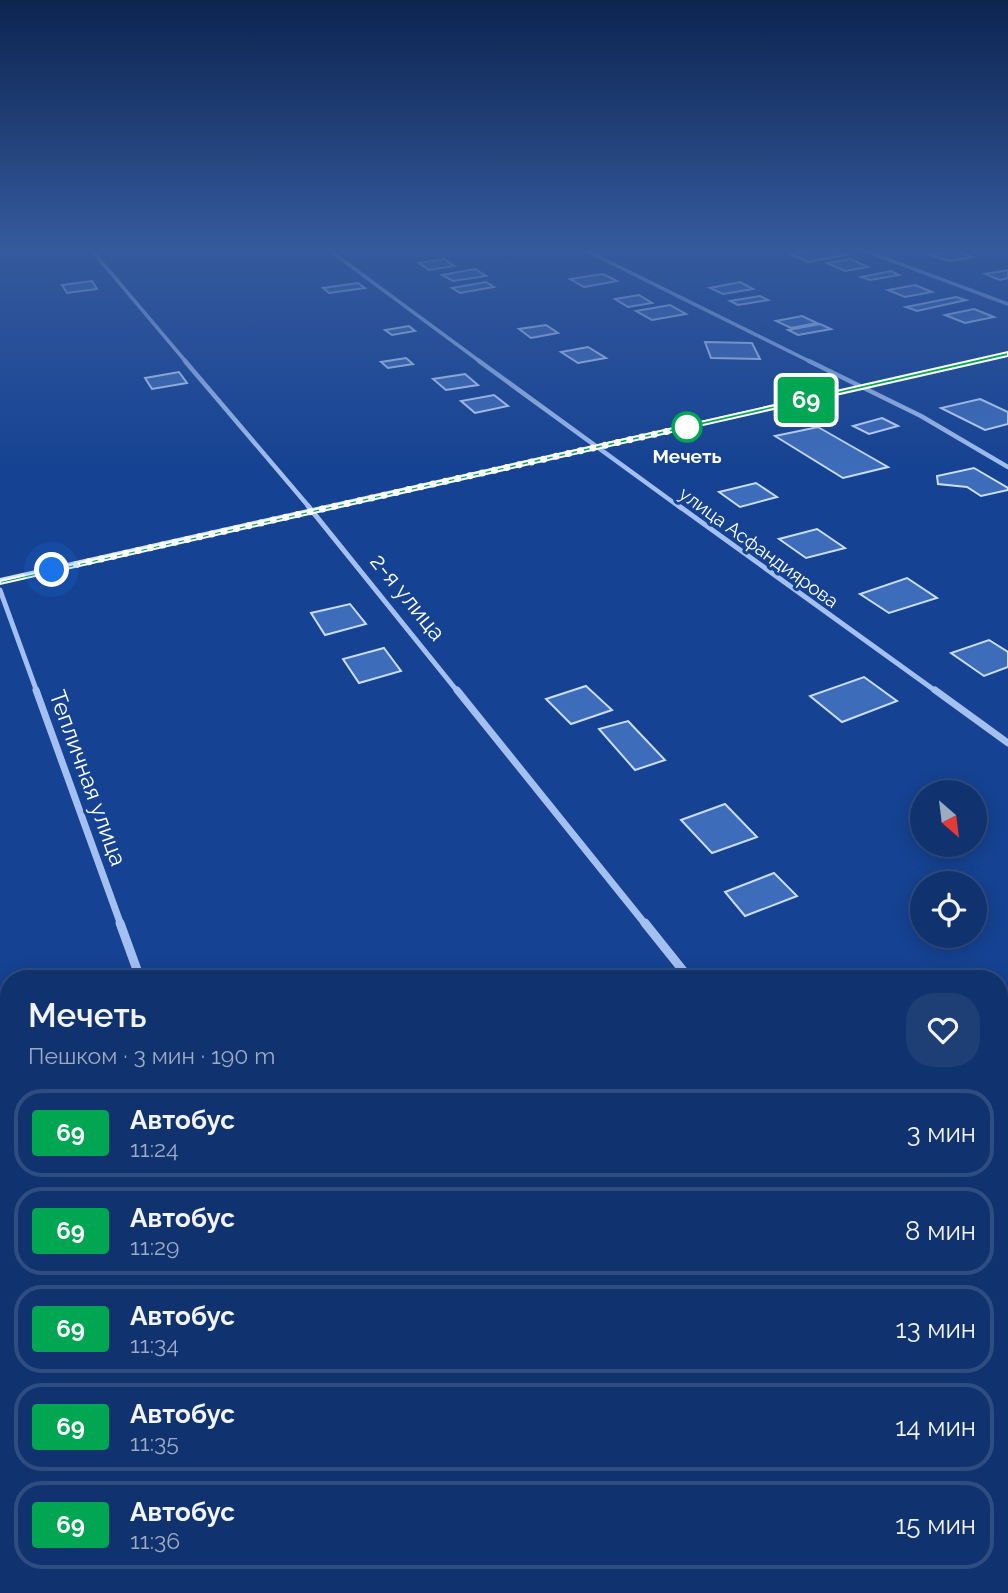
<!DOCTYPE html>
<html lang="ru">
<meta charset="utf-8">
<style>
:root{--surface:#10326e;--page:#1e3e76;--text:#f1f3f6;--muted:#9caac2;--line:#304d81}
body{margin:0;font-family:Raleway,sans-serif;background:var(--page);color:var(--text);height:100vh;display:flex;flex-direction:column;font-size:26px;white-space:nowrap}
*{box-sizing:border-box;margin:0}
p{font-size:23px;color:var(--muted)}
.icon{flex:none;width:38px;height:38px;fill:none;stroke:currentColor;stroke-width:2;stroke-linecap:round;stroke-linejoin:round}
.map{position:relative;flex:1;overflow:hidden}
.side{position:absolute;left:0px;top:970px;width:1008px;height:625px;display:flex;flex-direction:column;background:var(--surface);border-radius:28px 28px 0 0;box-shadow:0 4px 18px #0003,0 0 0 2px var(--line)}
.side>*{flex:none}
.badge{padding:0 14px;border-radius:5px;font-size:24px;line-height:46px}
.needle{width:46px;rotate:152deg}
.tools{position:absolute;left:910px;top:780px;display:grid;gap:14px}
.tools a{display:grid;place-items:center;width:77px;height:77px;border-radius:50%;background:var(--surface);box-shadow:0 4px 18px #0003,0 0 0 2px var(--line);font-size:35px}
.you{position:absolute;width:35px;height:35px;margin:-18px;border:5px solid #fff;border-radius:50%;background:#1a73e8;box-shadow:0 0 0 10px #1a73e833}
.map>.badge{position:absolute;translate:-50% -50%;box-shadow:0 0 0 4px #fff}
.round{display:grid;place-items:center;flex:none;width:74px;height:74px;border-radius:28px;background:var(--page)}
.summary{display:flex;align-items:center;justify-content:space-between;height:119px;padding:0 28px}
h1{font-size:33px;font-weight:600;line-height:52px}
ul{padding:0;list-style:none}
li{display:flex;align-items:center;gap:21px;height:88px;margin:0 14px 10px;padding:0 14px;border:4px solid var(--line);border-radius:28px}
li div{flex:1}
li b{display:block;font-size:26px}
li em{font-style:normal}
li .badge{min-width:77px;font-weight:700;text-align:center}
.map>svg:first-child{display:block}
.building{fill:#3d6cba;stroke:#caddfc;stroke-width:2}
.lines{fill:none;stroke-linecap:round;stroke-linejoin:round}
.minor-far5{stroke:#a3c0f1;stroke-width:3.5}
.minor-far4{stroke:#a3c0f1;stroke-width:4.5}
.minor-far3{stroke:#a3c0f1;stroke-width:5}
.minor-far2{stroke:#a3c0f1;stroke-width:7}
.minor-far1{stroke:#a3c0f1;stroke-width:9}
.minor{stroke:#a3c0f1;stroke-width:11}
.secondary{fill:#d1e0fb;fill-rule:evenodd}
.line{fill:#00a651;stroke:#fff;stroke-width:2}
.walk{stroke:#fff;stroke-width:7;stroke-dasharray:0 12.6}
.stop-dot{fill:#fff;stroke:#00a651;stroke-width:3.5}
.labels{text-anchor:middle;stroke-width:6;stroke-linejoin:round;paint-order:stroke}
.far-stop-label{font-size:19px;font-weight:bold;fill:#fff;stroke:#154292}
.far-street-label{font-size:19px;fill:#fff;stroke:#154292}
.street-label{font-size:23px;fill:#fff;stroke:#154292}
</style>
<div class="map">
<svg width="1008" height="1593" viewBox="0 0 1008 1593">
<rect width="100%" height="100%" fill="#154292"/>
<g class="building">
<path d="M828,248L846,255L808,262L790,254Z"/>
<path d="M954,250L973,257L949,261L931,255Z"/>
<path d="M444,259L454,266L429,270L419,263Z"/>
<path d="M850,259L868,267L845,271L827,263Z"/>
<path d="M475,269L486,276L453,281L442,275Z"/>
<path d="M1008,270V278L1000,280L985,274Z"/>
<path d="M891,271L899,275L870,280L861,277Z"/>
<path d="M603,274L617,281L584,287L570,279Z"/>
<path d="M92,281L97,289L67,293L62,285Z"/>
<path d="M486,282L494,287L460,293L452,288Z"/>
<path d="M740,282L753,289L723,294L710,288Z"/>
<path d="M358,283L365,288L329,293L323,288Z"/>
<path d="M915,285L932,292L905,297L888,290Z"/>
<path d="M639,295L652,303L628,307L615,299Z"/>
<path d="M760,296L768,300L738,305L730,301Z"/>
<path d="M956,297L966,300L917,311L906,307Z"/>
<path d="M670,305L686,314L652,320L636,311Z"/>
<path d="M974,309L994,317L965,323L945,315Z"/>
<path d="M802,316L817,323L791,328L776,321Z"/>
<path d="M820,324L831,329L798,335L788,330Z"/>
<path d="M546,325L558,333L531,338L519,329Z"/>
<path d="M409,326L415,331L392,335L385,330Z"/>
<path d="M705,342L752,343L760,359L711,358Z"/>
<path d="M588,347L606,358L578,363L561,352Z"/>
<path d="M406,358L413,364L388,368L381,362Z"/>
<path d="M179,372L187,383L152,389L145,378Z"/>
<path d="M465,374L478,385L446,390L433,379Z"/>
<path d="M494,395L508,406L475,413L461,401Z"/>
<path d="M980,399L1008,412V424L985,430L941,408Z"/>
<path d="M882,418L898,426L869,434L853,426Z"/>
<path d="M818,427L888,467L843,478L775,436Z"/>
<path d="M974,468L1008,488V490L981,496L967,487L938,484L937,476Z"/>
<path d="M756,483L777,497L740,507L719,492Z"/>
<path d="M817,529L845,548L806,558L779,539Z"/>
<path d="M907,578L937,598L889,613L860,594Z"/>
<path d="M350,604L366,624L325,635L311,613Z"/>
<path d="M989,640L1008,652V667L984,676L951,653Z"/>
<path d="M384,648L401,671L359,683L343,659Z"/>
<path d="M864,677L897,701L842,722L810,696Z"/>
<path d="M586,686L612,710L571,724L546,699Z"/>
<path d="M628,721L665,760L635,770L599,729Z"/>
<path d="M725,804L757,837L712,853L681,820Z"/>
<path d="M774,873L797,896L745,916L725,892Z"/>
</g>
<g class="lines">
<g class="minor-far5">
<path d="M89,247L187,363"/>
<path d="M325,247L482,363"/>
<path d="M579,247L813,363"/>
<path d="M855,247L1008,304"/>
</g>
<g class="minor-far4">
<path d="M185,361L310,508"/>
<path d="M479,361L681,508"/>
<path d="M809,361L921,416L1008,467"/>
</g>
<g class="minor-far3">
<path d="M308,506L458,692"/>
<path d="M679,506L937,692"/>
<path d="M0,590L37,692"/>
</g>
<g class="minor-far2">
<path d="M36,690L121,925"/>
<path d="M457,690L646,925"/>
<path d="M935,690L1008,743"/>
</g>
<g class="minor-far1">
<path d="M120,923L140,978"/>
<path d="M645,923L689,978"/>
</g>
<g class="minor">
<path d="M999,1362L1008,1372"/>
<path d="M999,1443L1008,1442"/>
<path d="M0,1491L9,1490"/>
</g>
<path class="secondary" d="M1008,352V356L0,584V578Z"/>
</g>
<linearGradient id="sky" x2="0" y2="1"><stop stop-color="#0c2450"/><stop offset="0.53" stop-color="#355a9d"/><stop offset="1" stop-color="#355a9d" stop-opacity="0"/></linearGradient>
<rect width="1008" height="470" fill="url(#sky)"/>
<path class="line" d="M1008,352V356L0,584V581Z"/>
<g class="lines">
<path class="walk" d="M52,570L695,425L687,427"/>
</g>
<circle class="stop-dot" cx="687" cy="427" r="14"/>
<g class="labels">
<g class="far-stop-label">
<text x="687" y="463">Мечеть</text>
</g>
<g class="far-street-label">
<text transform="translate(759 547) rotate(36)" y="7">улица Асфандиярова</text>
</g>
<g class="street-label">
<text transform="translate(408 597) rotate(51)" y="8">2-я улица</text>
<text transform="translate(88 778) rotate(70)" y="8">Тепличная улица</text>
</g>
</g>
</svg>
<div class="tools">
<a><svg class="needle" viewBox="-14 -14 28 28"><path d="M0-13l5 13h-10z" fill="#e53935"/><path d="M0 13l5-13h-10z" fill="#9caac2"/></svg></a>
<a><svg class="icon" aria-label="locate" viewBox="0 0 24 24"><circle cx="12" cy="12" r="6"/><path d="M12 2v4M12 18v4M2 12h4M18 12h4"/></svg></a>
</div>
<div class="you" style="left:52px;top:570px"></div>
<b class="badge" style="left:806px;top:400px;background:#00a651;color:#fff">69</b>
<section class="side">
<div class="summary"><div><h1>Мечеть</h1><p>Пешком · 3 мин · 190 m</p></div><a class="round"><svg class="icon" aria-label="heart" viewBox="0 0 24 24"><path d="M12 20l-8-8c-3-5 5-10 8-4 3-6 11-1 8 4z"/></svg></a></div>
<ul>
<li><span class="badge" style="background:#00a651;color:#fff">69</span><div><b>Автобус</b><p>11:24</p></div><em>3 мин</em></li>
<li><span class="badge" style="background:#00a651;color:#fff">69</span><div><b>Автобус</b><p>11:29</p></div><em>8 мин</em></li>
<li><span class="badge" style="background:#00a651;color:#fff">69</span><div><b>Автобус</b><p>11:34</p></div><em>13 мин</em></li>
<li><span class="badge" style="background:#00a651;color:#fff">69</span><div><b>Автобус</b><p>11:35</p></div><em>14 мин</em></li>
<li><span class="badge" style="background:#00a651;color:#fff">69</span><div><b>Автобус</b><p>11:36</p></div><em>15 мин</em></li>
</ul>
</section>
</div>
